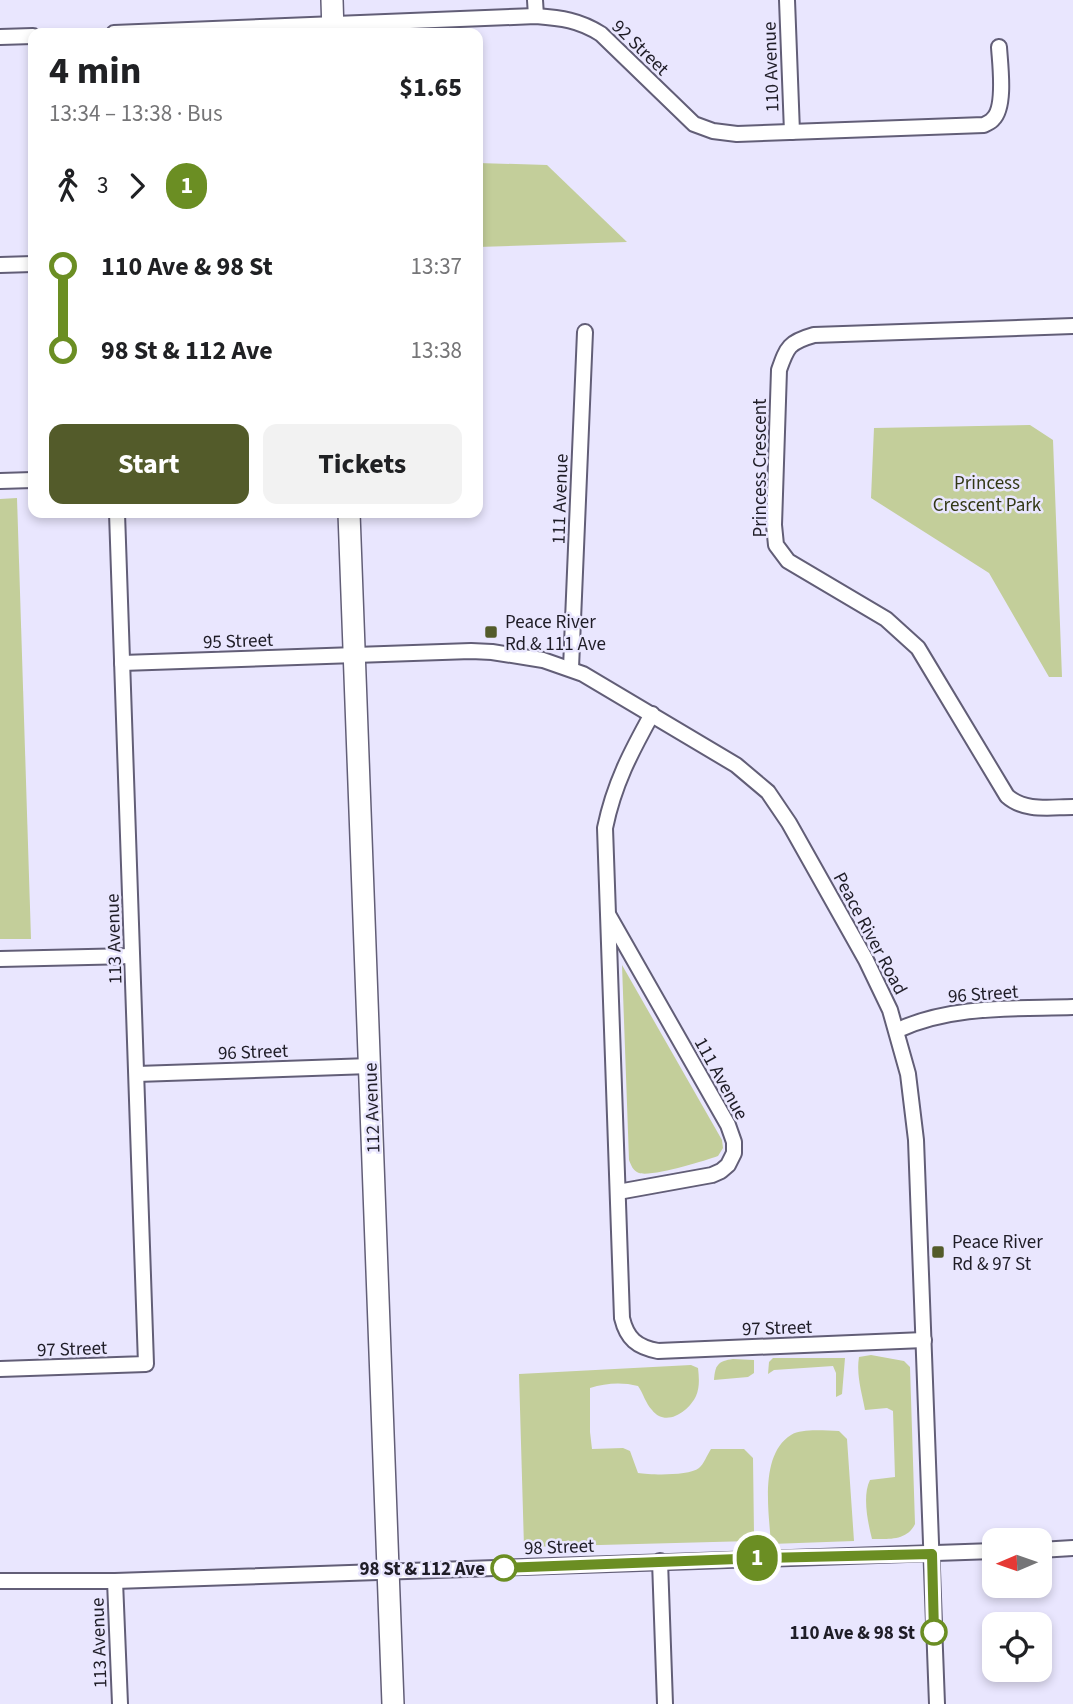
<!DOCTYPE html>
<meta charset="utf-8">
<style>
:root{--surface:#fff;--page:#f2f2f2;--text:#202124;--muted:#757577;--accent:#535b2a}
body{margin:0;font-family:"Source Sans 3",sans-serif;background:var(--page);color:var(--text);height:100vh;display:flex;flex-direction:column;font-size:26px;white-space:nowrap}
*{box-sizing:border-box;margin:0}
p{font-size:23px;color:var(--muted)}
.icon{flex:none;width:38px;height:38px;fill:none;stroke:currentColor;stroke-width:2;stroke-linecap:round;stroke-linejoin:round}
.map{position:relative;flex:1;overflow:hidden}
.details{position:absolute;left:28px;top:28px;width:455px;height:490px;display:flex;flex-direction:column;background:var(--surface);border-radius:14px;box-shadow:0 4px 10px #0003}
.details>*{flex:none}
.badge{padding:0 14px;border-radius:23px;font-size:24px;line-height:46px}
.needle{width:46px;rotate:268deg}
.controls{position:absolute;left:982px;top:1528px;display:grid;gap:14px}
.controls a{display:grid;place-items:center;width:70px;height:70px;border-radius:14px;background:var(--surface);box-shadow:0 4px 10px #0003;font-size:35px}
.map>.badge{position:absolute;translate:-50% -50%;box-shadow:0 0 0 4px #fff}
.legs{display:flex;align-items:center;gap:10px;height:77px;padding:0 21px;font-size:23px}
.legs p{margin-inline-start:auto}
.overview{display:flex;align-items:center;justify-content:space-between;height:119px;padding:0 21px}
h1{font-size:38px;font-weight:700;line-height:52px}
.button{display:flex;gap:14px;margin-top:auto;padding:14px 21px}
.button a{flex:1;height:80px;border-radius:14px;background:var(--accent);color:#fff;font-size:28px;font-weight:700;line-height:80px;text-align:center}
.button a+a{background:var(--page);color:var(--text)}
ul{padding:0 21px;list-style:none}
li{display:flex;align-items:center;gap:24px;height:84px;font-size:26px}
li i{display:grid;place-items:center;width:10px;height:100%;margin:0 9px;background:currentColor}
li i::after{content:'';width:18px;height:18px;margin:-9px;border:5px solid;border-radius:50%;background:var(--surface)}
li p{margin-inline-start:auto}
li:first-child i{background:linear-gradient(#0000 50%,currentColor 0)}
li:last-child i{background:linear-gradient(currentColor 50%,#0000 0)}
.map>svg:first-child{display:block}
.green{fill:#c3ce9a}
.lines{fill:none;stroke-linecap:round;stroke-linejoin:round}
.street-casing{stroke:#625e77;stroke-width:18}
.secondary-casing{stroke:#625e77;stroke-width:24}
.street{stroke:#fff;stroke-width:14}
.secondary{stroke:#fff;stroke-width:21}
.line-1-casing{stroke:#fff;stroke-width:16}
.line-1{stroke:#6b8e23;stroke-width:10}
.poi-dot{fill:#535b2a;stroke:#e9e6fe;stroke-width:2.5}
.stop-1-dot{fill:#fff;stroke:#6b8e23;stroke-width:3.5}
.labels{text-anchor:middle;stroke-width:5;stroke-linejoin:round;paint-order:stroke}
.street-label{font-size:19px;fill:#1f1d27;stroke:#e9e6fe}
.park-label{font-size:19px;fill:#323815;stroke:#e9e6fe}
.poi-label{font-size:19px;fill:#1f1d27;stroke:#e9e6fe;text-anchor:start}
.stop-label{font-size:19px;font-weight:bold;fill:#1f1d27;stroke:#e9e6fe;text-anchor:end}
</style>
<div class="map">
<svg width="1073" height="1704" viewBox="0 0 1073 1704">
<rect width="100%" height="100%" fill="#e9e6fe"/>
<g class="green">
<path d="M478,163L547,165L627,242L478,247Z"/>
<path d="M1030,425L1053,440L1062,677H1049L989,573L871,498L874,428Z"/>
<path d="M17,498L31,939H0V499Z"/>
<path d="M622,965L722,1140L723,1148L718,1156C704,1161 652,1177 639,1173C633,1171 631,1165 629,1160Z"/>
<path d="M871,1355L904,1361L910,1367L915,1524C907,1541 888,1539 872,1539C868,1523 862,1496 870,1480L895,1477L893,1411L887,1408L865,1410C862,1393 856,1375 859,1357Z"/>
<path d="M773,1358H845L842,1394L836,1397V1373L833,1366L774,1370L768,1374L769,1362Z"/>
<path d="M733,1359L754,1360V1373L748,1377L714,1380C715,1365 718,1361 733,1359Z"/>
<path d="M691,1365L698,1368C699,1377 700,1387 696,1396C689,1411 666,1428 652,1410C646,1404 643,1393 638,1386C622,1382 606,1383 590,1388V1432L592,1449L623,1448L630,1451L638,1473C651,1475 689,1476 699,1468C704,1464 707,1455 711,1449H744L753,1458L754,1534L751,1541L524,1547L519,1374Z"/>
<path d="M839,1431L847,1439L854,1541L771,1544C769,1513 759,1455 791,1435C803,1428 825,1431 839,1431Z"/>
</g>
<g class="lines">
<g class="street-casing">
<g id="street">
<path d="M535,0L536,16"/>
<path d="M787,0L792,132"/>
<path d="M114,33L536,16C561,18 579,20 601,34L694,124L713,131L737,134L984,125C987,123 991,122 993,119C1006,107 1000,64 999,47"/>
<path d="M0,37L33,36"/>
<path d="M0,265L33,264"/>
<path d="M1073,326L814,335C789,342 787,347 779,370L774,525L776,545L788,561L886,619L918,648L1007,796C1025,812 1050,807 1073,807"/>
<path d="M0,481L33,480"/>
<path d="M122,663L471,651L492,652L543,660L583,674L736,765L768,792L789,823L866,960L890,1010L908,1074L916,1140L937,1704"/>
<path d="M571,668L585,332"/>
<path d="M652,714C631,752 614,784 605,828L622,1318C627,1339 637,1347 658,1351L924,1340"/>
<path d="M609,916L728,1125L734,1142V1153L728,1165L721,1171L712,1175L618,1192"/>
<path d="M0,959L132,956"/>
<path d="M898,1030C952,1005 1014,1009 1073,1007"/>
<path d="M137,1074L370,1066"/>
<path d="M0,1369L146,1364L117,513"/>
<path d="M1040,1550L1073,1548"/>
<path d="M660,1561L665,1704"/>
<path d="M0,1581H115L994,1551"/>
<path d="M115,1581L120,1704"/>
</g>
</g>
<g class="secondary-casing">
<g id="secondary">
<path d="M332,0L333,33"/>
<path d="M349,513L393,1704"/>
</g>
</g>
<use href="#street" class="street"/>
<use href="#secondary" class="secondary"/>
</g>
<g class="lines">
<g class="line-1-casing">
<path id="line-1" d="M504,1568L764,1558L932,1554L934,1632"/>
</g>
<use href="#line-1" class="line-1"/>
</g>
<g class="poi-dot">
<rect x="484" y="625" width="14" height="14" rx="3.5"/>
<rect x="931" y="1245" width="14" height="14" rx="3.5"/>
</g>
<g class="stop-1-dot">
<circle cx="504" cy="1568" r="12"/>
<circle cx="934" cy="1632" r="12"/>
</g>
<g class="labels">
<g class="street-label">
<text transform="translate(641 47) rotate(44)" y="7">92 Street</text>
<text transform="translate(770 67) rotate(-92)" y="7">110 Avenue</text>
<text transform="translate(759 468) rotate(-90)" y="7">Princess Crescent</text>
<text transform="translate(559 499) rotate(-88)" y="7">111 Avenue</text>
<text transform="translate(238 640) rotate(-2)" y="7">95 Street</text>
<text transform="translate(871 933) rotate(62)" y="7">Peace River Road</text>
<text transform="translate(113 939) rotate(-92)" y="7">113 Avenue</text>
<text transform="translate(983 993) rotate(-4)" y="7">96 Street</text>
<text transform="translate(253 1051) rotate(-2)" y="7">96 Street</text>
<text transform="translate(722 1078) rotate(61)" y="7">111 Avenue</text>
<text transform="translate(371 1108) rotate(-92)" y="7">112 Avenue</text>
<text transform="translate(777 1327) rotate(-2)" y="7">97 Street</text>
<text transform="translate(72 1348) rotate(-2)" y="7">97 Street</text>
<text transform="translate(559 1546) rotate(-2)" y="7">98 Street</text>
<text transform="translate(98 1643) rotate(-92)" y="7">113 Avenue</text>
</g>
<g class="park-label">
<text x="987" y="489">Princess<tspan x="987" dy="22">Crescent Park</tspan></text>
</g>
<g class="poi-label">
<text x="505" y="628">Peace River<tspan x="505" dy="22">Rd &amp; 111 Ave</tspan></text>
<text x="952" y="1248">Peace River<tspan x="952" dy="22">Rd &amp; 97 St</tspan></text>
</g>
<g class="stop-label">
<text x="485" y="1575">98 St &amp; 112 Ave</text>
<text x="915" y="1639">110 Ave &amp; 98 St</text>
</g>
</g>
</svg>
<div class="controls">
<a><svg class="needle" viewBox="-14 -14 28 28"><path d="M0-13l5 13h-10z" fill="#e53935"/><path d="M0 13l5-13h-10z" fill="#757577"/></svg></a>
<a><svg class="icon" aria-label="locate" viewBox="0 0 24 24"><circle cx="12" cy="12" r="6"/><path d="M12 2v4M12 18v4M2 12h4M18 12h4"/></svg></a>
</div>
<b class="badge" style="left:757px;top:1558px;background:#6b8e23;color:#fff">1</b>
<section class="details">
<div class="overview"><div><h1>4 min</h1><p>13:34 – 13:38 · Bus</p></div><b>$1.65</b></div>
<div class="legs"><svg class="icon" aria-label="walk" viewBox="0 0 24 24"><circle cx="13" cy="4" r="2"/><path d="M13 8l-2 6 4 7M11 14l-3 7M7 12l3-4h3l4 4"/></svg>3<svg class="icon" aria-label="forward" viewBox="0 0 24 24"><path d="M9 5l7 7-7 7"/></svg><b class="badge" style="background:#6b8e23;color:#fff">1</b></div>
<ul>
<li><i style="color:#6b8e23"></i><b>110 Ave &amp; 98 St</b><p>13:37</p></li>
<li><i style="color:#6b8e23"></i><b>98 St &amp; 112 Ave</b><p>13:38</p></li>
</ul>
<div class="button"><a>Start</a><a>Tickets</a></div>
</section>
</div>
